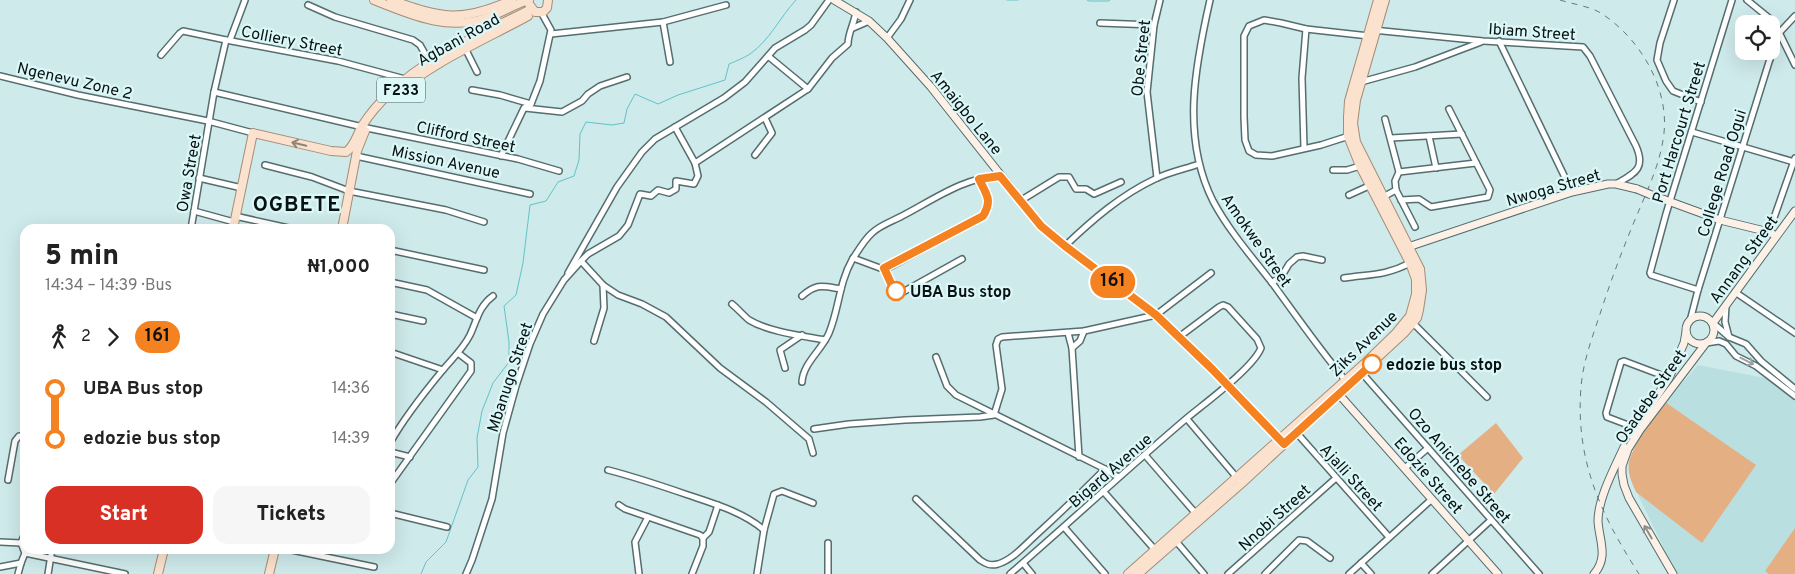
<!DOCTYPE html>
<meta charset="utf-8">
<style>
:root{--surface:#fff;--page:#f6f6f6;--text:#222;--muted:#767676;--accent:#d93025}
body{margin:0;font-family:Overpass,sans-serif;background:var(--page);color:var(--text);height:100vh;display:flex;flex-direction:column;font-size:19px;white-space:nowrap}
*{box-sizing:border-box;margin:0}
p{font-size:16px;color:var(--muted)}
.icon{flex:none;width:28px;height:28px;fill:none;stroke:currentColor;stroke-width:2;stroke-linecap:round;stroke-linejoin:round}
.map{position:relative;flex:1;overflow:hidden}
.drawer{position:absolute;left:20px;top:224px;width:375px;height:330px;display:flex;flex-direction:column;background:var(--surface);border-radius:15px;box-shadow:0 5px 20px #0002}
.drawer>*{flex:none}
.badge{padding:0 10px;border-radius:16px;font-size:18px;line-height:32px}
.buttons{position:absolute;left:1735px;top:15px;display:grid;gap:10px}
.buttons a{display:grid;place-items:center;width:45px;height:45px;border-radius:10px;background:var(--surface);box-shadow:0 5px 20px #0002;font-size:25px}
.map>.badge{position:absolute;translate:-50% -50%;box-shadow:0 0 0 2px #fff}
.legs{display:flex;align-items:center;gap:8px;height:55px;padding:0 25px;font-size:16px}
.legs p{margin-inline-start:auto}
.headline{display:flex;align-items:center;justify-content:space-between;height:85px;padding:0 25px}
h1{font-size:28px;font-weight:800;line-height:38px}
.button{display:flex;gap:10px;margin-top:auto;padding:10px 25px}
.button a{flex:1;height:58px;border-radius:15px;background:var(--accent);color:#fff;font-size:20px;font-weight:800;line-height:58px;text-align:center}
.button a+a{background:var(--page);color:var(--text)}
ul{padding:0 25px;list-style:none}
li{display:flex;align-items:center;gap:18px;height:50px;font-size:19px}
li i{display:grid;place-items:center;width:8px;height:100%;margin:0 6px;background:currentColor}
li i::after{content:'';width:12px;height:12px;margin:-6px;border:4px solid;border-radius:50%;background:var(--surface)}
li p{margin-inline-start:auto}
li:first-child i{background:linear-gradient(#0000 50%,currentColor 0)}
li:last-child i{background:linear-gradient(currentColor 50%,#0000 0)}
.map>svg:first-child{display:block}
.built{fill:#badfe1}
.green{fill:#e5af84}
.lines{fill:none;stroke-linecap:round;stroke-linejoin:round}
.stream{stroke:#60c3c8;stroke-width:1}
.street-casing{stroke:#556d6e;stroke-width:8}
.secondary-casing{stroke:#556d6e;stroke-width:9}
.primary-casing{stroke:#a58c77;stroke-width:10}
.street{stroke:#fff;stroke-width:5}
.secondary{stroke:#fdf0e6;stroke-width:7}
.primary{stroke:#fbe2ce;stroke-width:8}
.rail{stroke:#677979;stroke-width:1;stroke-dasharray:6 6;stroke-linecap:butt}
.secondary-bridge-casing{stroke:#556d6e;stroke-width:9;stroke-linecap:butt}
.secondary-bridge{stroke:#fdf0e6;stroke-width:7}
.oneway{stroke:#8e8479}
.oneway2{stroke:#9ca0a0}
.oneway3{stroke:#8f8c87}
.line-1-casing{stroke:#fff;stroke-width:11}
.line-1{stroke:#f58220;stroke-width:8}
.stop-1-dot{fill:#fff;stroke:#f58220;stroke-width:2.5}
.labels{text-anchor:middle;stroke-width:4.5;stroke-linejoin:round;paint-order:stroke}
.shield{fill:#dcf7f8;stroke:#485757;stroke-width:1}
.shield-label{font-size:15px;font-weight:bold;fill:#081212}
.street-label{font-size:16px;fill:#081212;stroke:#dcf7f8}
.stop-label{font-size:16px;font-weight:bold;fill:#081212;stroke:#dcf7f8;text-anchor:start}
.district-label{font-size:21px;font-weight:bold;letter-spacing:1px;fill:#081212;stroke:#dcf7f8}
</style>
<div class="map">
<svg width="1795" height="574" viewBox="0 0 1795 574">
<rect width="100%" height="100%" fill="#cfeaeb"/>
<path class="built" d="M1698,365L1795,384V574H1676L1631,480L1646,423Z"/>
<g class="green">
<path d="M1665,402L1756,465L1702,543L1636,492C1632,483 1627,473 1629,462C1633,445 1654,417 1665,402Z"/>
<path d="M1496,423L1523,458L1494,494L1458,455Z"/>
<path d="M1795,528V574H1769L1765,571Z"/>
</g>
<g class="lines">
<g class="stream">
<path d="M1007,0H1018"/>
<path d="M1087,0L1089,1H1109L1110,0"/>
<path d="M421,574L426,562L446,542L468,480L478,467L477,438L482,411L493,383L509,362V342L504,306L516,295L523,263L530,205L546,201L558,182L574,176L579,160L580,134L586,122L612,125L624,123L627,109L635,94L658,104L678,95L725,80L729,64C736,61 744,58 750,54C770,40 780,17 796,0"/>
</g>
<g class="street-casing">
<g id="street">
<path d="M1210,0C1195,66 1181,137 1213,201C1229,231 1252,257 1273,284C1297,317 1320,350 1346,381"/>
<path d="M1674,0L1660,43L1657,60L1666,81L1673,91L1701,102"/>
<path d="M1747,0L1774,22L1795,65"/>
<path d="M308,5L335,17L413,40L420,45L429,61"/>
<path d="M663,22L670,62"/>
<path d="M1100,23L1154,25"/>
<path d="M853,28L869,21"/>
<path d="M1373,30L1483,41L1583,47L1590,56L1636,146C1646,169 1635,173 1616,184"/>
<path d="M551,34L663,22L726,5"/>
<path d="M887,38L901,19L910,0"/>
<path d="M230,40L245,0"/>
<path d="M1499,41L1572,192"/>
<path d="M465,48L477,72"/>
<path d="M161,55L180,33L183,31L226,40"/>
<path d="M768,56L808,89"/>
<path d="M0,76L78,95L208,121L253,133"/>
<path d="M1361,82L1415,67L1481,42"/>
<path d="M472,90L500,95L531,104"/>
<path d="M214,92L367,128L518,159L559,171"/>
<path d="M525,108L562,112L582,101L588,94L600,86L627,77"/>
<path d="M1385,119L1399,172"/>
<path d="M675,127L695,163"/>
<path d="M1692,132L1794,162"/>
<path d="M1349,136L1321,145L1272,156L1256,155L1249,151L1245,140L1244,117V36L1249,26L1264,20L1281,23L1306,29L1369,36"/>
<path d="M1429,136L1436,168"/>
<path d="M1391,138L1462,134"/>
<path d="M1304,148L1302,78L1306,29"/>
<path d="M755,155L772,133L765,118"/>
<path d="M356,156L530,194"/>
<path d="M501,156L524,108L531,104L540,81L551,30L541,12"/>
<path d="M265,165L312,177L349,191L446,210L484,222"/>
<path d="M1333,170H1347L1360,166"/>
<path d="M199,178L242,188"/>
<path d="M1157,178L1147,92L1154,25L1160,0"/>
<path d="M1349,195L1371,185"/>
<path d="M1383,197L1396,190"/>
<path d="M1401,200L1419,199L1431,207L1488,197L1490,190L1449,109"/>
<path d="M1020,201L1059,177H1069L1076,189H1086L1094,194L1121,182"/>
<path d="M194,211L234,222"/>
<path d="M235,216L293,229"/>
<path d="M1415,227L1396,190L1395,181L1399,172L1476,163"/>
<path d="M191,229L214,92L226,40L338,61L405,79"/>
<path d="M1769,232L1795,158"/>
<path d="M1065,246C1092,220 1121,195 1155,179C1169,172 1185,169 1199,164"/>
<path d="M390,250L484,270"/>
<path d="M853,258L880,268H888L983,216C993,200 986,195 979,179"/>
<path d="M581,261L603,285L618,295L642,304L666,317L720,368L766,402L809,439L813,453"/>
<path d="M884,268L894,290L903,292L962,259"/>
<path d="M568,273L617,187L642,152L655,139L724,98L745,82L775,48L805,30L811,25L829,0"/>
<path d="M1344,278C1370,274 1385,276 1410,263"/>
<path d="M390,282L427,290L477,318"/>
<path d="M1272,283L1283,274L1289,264L1297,257L1303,256L1322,260"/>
<path d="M1698,290L1651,275L1650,273L1666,214L1732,0"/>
<path d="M1735,292L1795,333"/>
<path d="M802,296C817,283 822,286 841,289"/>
<path d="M732,304C738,309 743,315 749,320C769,332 803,336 825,340"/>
<path d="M1726,306L1725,322L1729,337"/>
<path d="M390,314L423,321"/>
<path d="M1690,321L1698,290L1769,62L1780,32L1795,16"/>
<path d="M1413,323L1487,397"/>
<path d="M1713,323L1729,337L1746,344L1761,361L1795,389"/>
<path d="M1068,333L1072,348L1079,457"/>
<path d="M594,341L604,308L603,285"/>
<path d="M1706,343L1719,341L1726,344L1736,356L1756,366L1795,396"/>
<path d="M1072,348L1080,341L1084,331"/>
<path d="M390,352L443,370"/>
<path d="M936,357L947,386L956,395L1105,469"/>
<path d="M785,368L780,350L802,335"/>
<path d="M1361,372L1539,574"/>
<path d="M802,382C803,363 822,350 829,333C839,309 839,283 852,260C858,251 864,240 872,233C880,225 893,221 902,216C933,200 964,177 1000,176"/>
<path d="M1187,419L1238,479"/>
<path d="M1636,428L1607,417L1606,413L1621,362L1624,361L1669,378"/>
<path d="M814,429L849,424L905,420L980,417L994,415L1002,389L996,345L998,339L1002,337L1084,331L1156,315L1211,273"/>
<path d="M1295,431L1389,537"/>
<path d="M390,443C404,418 423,394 442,371C452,359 463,349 470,335C477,320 479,306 493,296"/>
<path d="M390,452L410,457"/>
<path d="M1145,455L1197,515"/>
<path d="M1405,468L1428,448"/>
<path d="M608,470C635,477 662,486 688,495C715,504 743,512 764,530"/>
<path d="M8,480L15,441L19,436H25"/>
<path d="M390,484L471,371V363L458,353"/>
<path d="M1103,491L1156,551"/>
<path d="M916,499L980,560C986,564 990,566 998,564C1012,560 1024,546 1035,536C1059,514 1082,492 1105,469L1118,477"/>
<path d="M619,505L625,509L700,535L703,538V546L692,574"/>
<path d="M390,513L447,527"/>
<path d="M1064,527L1105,574"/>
<path d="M703,538L709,532L718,505"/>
<path d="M1175,540L1204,574"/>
<path d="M0,542L21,543"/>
<path d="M828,543V574"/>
<path d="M287,549L374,567"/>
<path d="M25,553L125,574"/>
<path d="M1023,563L1032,574"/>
<path d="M1361,563L1371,574"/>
<path d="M0,567L21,563"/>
<path d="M18,574L21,563L25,553L21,543L25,533"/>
<path d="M48,574L52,549"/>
<path d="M466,574L472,560L492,499L503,433L516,386L530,344L543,314L564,280L581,261L588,254L619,236L628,225L640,194L651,196L658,190L669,193L676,189V181L694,184L698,176L695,163L808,89L832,58L848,44C848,33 854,24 856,12"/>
<path d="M639,574L635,542L648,517"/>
<path d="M757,574L764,530L774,494L782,491L813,503"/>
<path d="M1010,574C1069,523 1127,469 1187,418C1205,403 1253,368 1261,348L1257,339L1228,307L1223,305L1219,307L1179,337"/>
<path d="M1228,574L1336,478"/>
<path d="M1265,574L1299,540L1307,541L1330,558"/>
<path d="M1349,574L1432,499"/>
<path d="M1432,574L1491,520"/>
</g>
</g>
<g class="secondary-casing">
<g id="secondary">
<path d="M834,0L869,21L887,38L931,87L1041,226L1065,246L1156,315L1212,369L1282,442"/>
<path d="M1649,194L1720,220L1769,232L1776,236"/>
<path d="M1405,248L1572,192L1608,184H1616L1637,189"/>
<circle cx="1700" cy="330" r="14"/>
<path d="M1713,323L1795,211"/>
<path d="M1336,391L1498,574"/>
<path d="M1631,435L1669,378L1684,343L1686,332"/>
<path d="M1594,574C1609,557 1599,540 1598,521C1598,498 1615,467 1624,447"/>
<path d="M1673,574L1629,498L1624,485L1622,474V466L1628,449L1640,430L1706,343"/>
</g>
</g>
<g class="primary-casing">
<g id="primary">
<path d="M374,0C411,15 449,32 489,17C503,12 515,4 529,0"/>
<path d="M391,0C442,18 461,23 512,0"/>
<path d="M529,4L535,12H543L547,8L548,0"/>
<path d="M392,97C432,62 482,41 528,16"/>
<path d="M233,229L253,133L331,151L346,152C354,147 357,135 362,126C369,115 379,103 389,94C428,55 482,34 531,9"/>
<path d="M342,229L357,151L365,131"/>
<path d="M158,574L164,549"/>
<path d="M269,574L275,549"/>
<path d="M1128,574L1364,364L1396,333L1410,316L1416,294V279L1410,263L1360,166L1348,136V117L1349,101L1378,0"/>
<path d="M1138,574L1242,483L1405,332L1417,318L1419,310L1422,290L1420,269L1356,142L1353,123L1356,100L1385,0"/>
</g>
</g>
<use href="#street" class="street"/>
<use href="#secondary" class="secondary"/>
<use href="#primary" class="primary"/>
<path class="rail" d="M1560,0C1572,4 1588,6 1599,12C1640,37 1672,91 1663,140C1659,166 1647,191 1637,215C1623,248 1611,280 1600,314C1592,338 1583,362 1581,387C1575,460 1601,515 1639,574"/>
<g class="secondary-bridge-casing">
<path id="secondary-bridge" d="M1637,189L1649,194"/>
</g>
<use href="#secondary-bridge" class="secondary-bridge"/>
</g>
<defs><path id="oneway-shaft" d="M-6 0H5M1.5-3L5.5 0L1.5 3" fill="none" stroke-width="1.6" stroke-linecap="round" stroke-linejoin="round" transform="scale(1.25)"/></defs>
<use class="oneway" href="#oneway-shaft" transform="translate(299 144) rotate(-167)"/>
<use class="oneway2" href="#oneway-shaft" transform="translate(1747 361) rotate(27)"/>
<use class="oneway3" href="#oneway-shaft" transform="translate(1648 532) rotate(-120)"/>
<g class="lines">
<g class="line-1-casing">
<path id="line-1" d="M896,291L894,290L884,268L983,216C993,200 986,194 979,179L1000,176L1041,226L1065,246L1156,315L1212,369L1284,444L1372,364"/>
</g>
<use href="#line-1" class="line-1"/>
</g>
<g class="stop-1-dot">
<circle cx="896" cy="291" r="9"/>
<circle cx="1372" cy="364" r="9"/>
</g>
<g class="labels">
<rect class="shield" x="377" y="77.5" width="48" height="25" rx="4"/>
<g class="shield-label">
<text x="401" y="95">F233</text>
</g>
<g class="street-label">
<text transform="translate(1532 31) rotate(4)" y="6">Ibiam Street</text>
<text transform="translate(458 39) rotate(-29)" y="6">Agbani Road</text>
<text transform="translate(292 40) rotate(11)" y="6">Colliery Street</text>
<text transform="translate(1140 58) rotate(-84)" y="6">Obe Street</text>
<text transform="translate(75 80) rotate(13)" y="6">Ngenevu Zone 2</text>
<text transform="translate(967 112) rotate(51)" y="6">Amaigbo Lane</text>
<text transform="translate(1678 132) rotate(-73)" y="6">Port Harcourt Street</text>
<text transform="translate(466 136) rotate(12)" y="6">Clifford Street</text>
<text transform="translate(446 161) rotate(12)" y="6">Mission Avenue</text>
<text transform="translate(188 173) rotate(-80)" y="6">Owa Street</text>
<text transform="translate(1721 173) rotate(-73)" y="6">College Road Ogui</text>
<text transform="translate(1553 187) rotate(-16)" y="6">Nwoga Street</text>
<text transform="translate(1257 240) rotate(55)" y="6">Amokwe Street</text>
<text transform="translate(1743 259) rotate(-54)" y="6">Annang Street</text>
<text transform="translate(1363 343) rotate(-44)" y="6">Ziks Avenue</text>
<text transform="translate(509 377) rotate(-72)" y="6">Mbanugo Street</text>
<text transform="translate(1650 396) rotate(-55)" y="6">Osadebe Street</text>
<text transform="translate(1460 465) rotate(49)" y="6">Ozo Anichebe Street</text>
<text transform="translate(1110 470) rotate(-41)" y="6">Bigard Avenue</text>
<text transform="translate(1429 475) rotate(49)" y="6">Edozie Street</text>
<text transform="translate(1352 477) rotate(48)" y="6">Ajalli Street</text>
<text transform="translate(1274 517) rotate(-42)" y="6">Nnobi Street</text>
</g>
<g class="stop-label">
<text x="910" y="297">UBA Bus stop</text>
<text x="1386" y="370">edozie bus stop</text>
</g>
<g class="district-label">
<text x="297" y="211">OGBETE</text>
</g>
</g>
</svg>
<div class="buttons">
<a><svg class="icon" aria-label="locate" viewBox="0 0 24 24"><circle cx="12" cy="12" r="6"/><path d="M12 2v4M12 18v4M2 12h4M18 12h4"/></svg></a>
</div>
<b class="badge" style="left:1113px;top:282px;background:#f58220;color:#111">161</b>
<section class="drawer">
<div class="headline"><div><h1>5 min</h1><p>14:34 – 14:39 · Bus</p></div><b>₦1,000</b></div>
<div class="legs"><svg class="icon" aria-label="walk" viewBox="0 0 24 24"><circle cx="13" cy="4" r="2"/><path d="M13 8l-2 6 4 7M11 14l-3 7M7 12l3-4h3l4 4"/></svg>2<svg class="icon" aria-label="forward" viewBox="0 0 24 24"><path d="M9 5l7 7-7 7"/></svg><b class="badge" style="background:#f58220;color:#111">161</b></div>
<ul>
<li><i style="color:#f58220"></i><b>UBA Bus stop</b><p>14:36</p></li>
<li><i style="color:#f58220"></i><b>edozie bus stop</b><p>14:39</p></li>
</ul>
<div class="button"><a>Start</a><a>Tickets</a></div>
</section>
</div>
